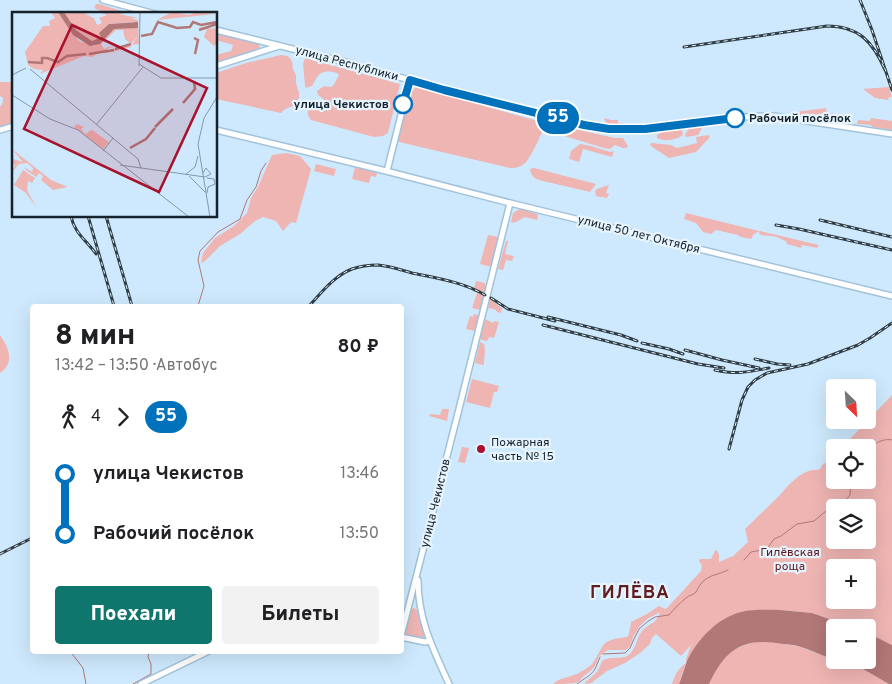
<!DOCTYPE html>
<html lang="ru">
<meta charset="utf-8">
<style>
:root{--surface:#fff;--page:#f2f2f2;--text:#202124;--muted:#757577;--accent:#0f766e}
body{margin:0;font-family:Overpass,sans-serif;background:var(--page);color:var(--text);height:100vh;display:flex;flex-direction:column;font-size:19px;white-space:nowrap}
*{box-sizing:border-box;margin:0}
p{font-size:16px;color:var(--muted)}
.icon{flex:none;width:28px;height:28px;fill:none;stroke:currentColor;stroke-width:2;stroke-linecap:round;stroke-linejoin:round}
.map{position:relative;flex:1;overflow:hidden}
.sheet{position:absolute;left:30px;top:304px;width:374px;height:350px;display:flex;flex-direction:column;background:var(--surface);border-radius:5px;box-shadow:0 5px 20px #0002}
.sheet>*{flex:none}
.badge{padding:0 10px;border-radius:16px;font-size:18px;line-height:32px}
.needle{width:32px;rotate:155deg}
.buttons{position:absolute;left:826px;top:379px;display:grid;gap:10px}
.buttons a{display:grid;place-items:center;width:50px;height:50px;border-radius:5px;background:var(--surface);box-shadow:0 5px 20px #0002;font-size:25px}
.map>.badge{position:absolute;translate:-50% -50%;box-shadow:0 0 0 2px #fff}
.legs{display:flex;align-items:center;gap:8px;height:55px;padding:0 25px;font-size:16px}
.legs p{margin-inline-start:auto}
.summary{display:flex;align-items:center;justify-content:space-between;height:85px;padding:0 25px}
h1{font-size:28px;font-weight:800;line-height:38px}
.primary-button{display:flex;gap:10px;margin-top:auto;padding:10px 25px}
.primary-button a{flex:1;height:58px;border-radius:5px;background:var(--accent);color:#fff;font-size:20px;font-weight:800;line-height:58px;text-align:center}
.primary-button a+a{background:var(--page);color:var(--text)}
ul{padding:0 25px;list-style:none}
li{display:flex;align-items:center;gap:18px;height:60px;font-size:19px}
li i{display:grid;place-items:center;width:8px;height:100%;margin:0 6px;background:currentColor}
li i::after{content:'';width:12px;height:12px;margin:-6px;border:4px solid;border-radius:50%;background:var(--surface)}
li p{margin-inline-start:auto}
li:first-child i{background:linear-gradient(#0000 50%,currentColor 0)}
li:last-child i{background:linear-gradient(currentColor 50%,#0000 0)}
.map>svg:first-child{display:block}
.green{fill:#eeb5b3;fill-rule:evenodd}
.water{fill:#b17877}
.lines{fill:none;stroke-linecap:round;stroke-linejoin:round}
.stream{stroke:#b17877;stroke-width:1}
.major-casing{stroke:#a1c2db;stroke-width:8}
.major{stroke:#fff;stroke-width:5}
.rail-casing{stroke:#303e48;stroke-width:3}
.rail{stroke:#e6f4fe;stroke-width:1;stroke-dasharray:4;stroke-linecap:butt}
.line-1-casing{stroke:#fff;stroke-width:11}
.line-1{stroke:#0072bc;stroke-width:8}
.stop-1-dot{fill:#fff;stroke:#0072bc;stroke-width:2.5}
.poi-dot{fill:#a9122c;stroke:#e6f4fe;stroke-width:2}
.labels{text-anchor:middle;stroke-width:4.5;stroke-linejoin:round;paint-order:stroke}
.street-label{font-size:12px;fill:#16222b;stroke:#e6f4fe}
.stop-label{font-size:12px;font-weight:bold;fill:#16222b;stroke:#e6f4fe;text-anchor:end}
.poi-label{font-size:12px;fill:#16222b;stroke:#e6f4fe;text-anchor:start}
.park-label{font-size:12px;fill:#5e171d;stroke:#e6f4fe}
.district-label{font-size:18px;font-weight:bold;letter-spacing:1px;fill:#611c20;stroke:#e6f4fe}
.inset-river{fill:none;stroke:#b17877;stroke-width:2.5}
.inset-road{fill:none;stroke:#8499a9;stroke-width:1}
.view{fill:#a9122c;fill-opacity:0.15;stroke:#a9122c;stroke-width:2.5}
.inset-edge{fill:none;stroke:#16222b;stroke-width:2.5}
</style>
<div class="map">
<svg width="892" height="684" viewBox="0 0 892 684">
<rect width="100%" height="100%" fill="#cee9fd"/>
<g class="green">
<path d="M96,4H99L132,14C119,14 105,14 94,8Z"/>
<path d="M216,33L259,44L260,48L217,63L216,62V55L231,51L233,45L216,40Z"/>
<path d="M281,55L288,56L292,61L293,69L296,75V83L299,93V97L296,105L285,109L281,113L216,99V73L246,63Z"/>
<path d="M305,58L400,84L388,133L383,136L374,137L311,120C302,109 312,99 324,105L327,103L326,101L318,95L317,91L324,86L330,87L333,86L339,75L337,73C321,69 319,73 312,86L306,88L305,86L303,64Z"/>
<path d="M0,82H14V123L0,127V107L3,102V98L0,96Z"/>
<path d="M416,87L545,123C543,132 531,157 525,163C521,167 516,168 510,168L399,142L397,139L410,93Z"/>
<path d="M889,87L892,97H889L888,100L875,98L863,89Z"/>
<path d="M826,108L827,114L833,113L835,121L794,114L795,112Z"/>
<path d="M604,118L611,120H618V123H623L626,125V126C617,126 607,128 604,118Z"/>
<path d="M871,118L892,121V130L872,127L871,125L857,124L858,120L870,121Z"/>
<path d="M551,124L615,138H623L628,146L626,148H623L615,145L610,149L604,148L548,131L547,129L549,125Z"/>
<path d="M701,127L702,128L698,135L687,137L685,136C687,127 693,128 701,127Z"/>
<path d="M680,129L682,130L683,135C676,140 665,142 657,138V135L662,132Z"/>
<path d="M708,135L710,137L696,152L669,158L651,146L650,144L652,143L671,145L677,148L697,143L696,137Z"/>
<path d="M580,144L591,146L610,152L614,151L612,157L583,149L579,162L569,159L571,151Z"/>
<path d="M286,153L300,156L311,169L296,223L291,222L283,231L276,221L263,217L255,221L240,234L220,246L205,261L201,263L203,253L215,238L234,226L247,213L251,198L258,187L272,155Z"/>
<path d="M316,164L336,169L334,176L314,171Z"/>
<path d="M355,167L377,173L376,177L371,176L369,183L352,179Z"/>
<path d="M532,168H534L596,184L590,192L543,181C535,179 532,177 530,170Z"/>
<path d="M609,185L606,193L609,194L607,198L596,196L595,191L597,189Z"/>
<path d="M520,209L537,214L538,215L537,220L525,217L514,223L511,222L513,213Z"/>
<path d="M686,213L759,231H760L754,234L751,239L741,237L738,235L716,230L711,234L703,232L696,223L684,219Z"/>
<path d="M760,231L819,245L817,248L802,245L801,248L787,244L786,241C783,240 781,239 779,238C773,235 765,237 759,234Z"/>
<path d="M488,235L499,237L492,267L480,264Z"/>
<path d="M506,241H508L505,254L514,256L512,261L506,260L503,270L498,269Z"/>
<path d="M476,281L485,283C487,292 483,301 481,310L472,308L477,293L473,291Z"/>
<path d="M490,299L502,308L501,313L497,312L496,310L490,308L488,309Z"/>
<path d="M474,314L479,315L475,331L466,329L470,316L473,317Z"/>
<path d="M485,319L493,323L494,321L499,322L494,338L489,337L488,340L485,341L480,339Z"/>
<path d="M0,335C9,348 15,363 0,373Z"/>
<path d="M480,342L484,344C486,350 484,357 484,364L483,365L475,363Z"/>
<path d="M472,379L499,386L497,392H494L490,408L466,402Z"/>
<path d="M892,395V645L868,633V628L852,627L812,613L780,610L751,611L740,613L711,629L700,640L693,651L686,663L679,684H672C675,675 678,668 686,663V659L691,645L681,656L656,634L652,638L650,644L640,653L625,663L607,671L591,683L584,684C593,674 597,676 602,661C611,656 616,659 625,657C635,654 636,639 642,631C645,627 650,625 654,622C657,620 659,615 660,612L647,619L639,627L633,637L630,646L626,650H608L599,656C595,668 594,668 584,676C582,677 581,680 578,682C573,684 560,684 553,684C561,676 573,678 582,671C586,669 592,665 594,661C600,653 601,643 611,640C616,638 622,638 627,637L629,634L631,622L647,614L659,606L665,609L667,608L701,571L702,566L699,561L700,559H711L715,551L717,550L719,555V562L733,556L748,542L745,529L780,495C788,485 799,473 812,470C815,470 818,470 820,469L823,464L831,460L832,457L835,453V480H868V448L844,447L850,439ZM835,508H868V540H835ZM835,568H868V600H835Z"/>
<path d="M442,409H449L447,421L429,416L430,414L440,415Z"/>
<path d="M462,447L469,448L465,463L458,462Z"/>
<path d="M414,608L417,610L424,633V637L421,639L408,637L405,633L410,609Z"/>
<path d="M760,641L770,642L798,646L835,660L856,665L889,684H709C720,660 732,645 760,641Z"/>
</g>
<g class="water">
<path d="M780,610L812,613L852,627L835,628V660C823,656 811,650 798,646C794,645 788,644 783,644C744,637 726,648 709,684H679C682,677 684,669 687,661C697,640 717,618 741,612C754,609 767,610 780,610Z"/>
<path d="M868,633L892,645V684H889L856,665L836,660H868Z"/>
</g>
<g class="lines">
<g class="stream">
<path d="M198,306L204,286L198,260L200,251L218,232L240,219L247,200L256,187L261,171L266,163"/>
<path d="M868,469L874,467L875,465C874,462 871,458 871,454C870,443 884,438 892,440"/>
<path d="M744,560L751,552L762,550L769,546L774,539L781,536L797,524L814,521L831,507L839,505L844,502L850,495L851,480"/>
<path d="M70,651L83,668L86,684"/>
<path d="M603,654L625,653L630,648L634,639L639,629L647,622L655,617L669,615C674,609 680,603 686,598C689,595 694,595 696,592C699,587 700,583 706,579C713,574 721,574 728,570"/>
<path d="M133,684L151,674V664L148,657L149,651"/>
<path d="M577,684C583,679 591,676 595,669C597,665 598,661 600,657"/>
</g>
<g class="major-casing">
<g id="major">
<path d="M103,0L155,14"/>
<path d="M216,30L349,63L445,90L584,125C644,138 703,117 764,116H774L892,134"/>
<path d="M216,66L279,46"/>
<path d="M0,130L14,126"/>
<path d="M216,130L382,170L510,203L892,296"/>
<path d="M387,171L410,79"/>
<path d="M418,580C418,620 433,649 449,684"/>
<path d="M401,636L459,409L510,203"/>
<path d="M401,637L425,642L429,641"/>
<path d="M141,684L209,651"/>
</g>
</g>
<use href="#major" class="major"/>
<g class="rail-casing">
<g id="rail">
<path d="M860,0L872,30L892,90"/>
<path d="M684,47L827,26C859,26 873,42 885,70"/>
<path d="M71,216C74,233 87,241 96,254"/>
<path d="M88,216L114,306"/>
<path d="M106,216L132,306"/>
<path d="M820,220L892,237"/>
<path d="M776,225L799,229L892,250"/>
<path d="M491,298L508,309L555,321"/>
<path d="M309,306C322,292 334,276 352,269C361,266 369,265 378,265C390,266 401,270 412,273C436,278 463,282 485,295"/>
<path d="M548,317L621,335L637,341"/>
<path d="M543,325L698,364L724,368"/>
<path d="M642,343L669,349L683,354"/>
<path d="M685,350L722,360L759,368"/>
<path d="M755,359L777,364L790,365"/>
<path d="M715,370C738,375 747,372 769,368"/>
<path d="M729,449L742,400L748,387L755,380L767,373L808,364L858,345L870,338L892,323"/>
<path d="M0,554L32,538"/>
</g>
</g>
<use href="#rail" class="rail"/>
</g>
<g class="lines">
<g class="line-1-casing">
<path id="line-1" d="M403,104L410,80L444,90L584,125L609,129H645L735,118"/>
</g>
<use href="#line-1" class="line-1"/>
</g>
<g class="stop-1-dot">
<circle cx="403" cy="104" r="9"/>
<circle cx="735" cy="118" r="9"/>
</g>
<circle class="poi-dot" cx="481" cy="449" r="5"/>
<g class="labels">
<g class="street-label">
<text transform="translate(347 63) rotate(15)" y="4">улица Республики</text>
<text transform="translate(639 234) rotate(14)" y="4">улица 50 лет Октября</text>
<text transform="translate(435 503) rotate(-76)" y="4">улица Чекистов</text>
</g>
<g class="stop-label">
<text x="389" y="108">улица Чекистов</text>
<text x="749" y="122" text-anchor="start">Рабочий посёлок</text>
</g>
<g class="poi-label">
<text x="491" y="446">Пожарная<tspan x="491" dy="14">часть № 15</tspan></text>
</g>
<g class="park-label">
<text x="790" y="556">Гилёвская<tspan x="790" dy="14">роща</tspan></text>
</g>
<g class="district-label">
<text x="630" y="598">ГИЛЁВА</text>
</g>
</g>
<g transform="translate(12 12)">
<rect width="205" height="205" fill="#cee9fd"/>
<path d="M39,0H46L67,29L82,34L102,17L115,16L123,10L97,12L88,21L89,25L80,29L64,18L52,0H71L80,4L72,2L82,6L85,13L90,11L87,6L95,3L86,0H123L107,2L126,6H119L126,8L127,32L120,33L126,24L119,32L113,27L111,18H104L89,32L92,37L96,35L107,34L97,36L91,40L115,33L120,35L95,41L89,40L80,45L72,44L28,62L31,58L22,57L16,53L13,40L31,14H38L37,9L43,6ZM160,0L177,3L184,0L203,2L145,8ZM200,14L196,17L205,16V32L202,34L192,25L195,17L186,16ZM65,112L72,115L69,117L73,122L80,118L97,130L91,137L62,115ZM0,137L39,168L56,175L41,178L29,168L31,164L27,161L24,165L14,158L12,155L20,160L21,156L15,151L7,152L0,160L3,153L0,152L2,143L1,147L11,150ZM11,158L23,166L20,171L16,169L15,178L24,195L14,181L2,173Z" fill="#eeb5b3"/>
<path d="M46,0H52L64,18L80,29L89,25L87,21L97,12L126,10V16L102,17L88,32L78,34L61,23Z" fill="#b17877"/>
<path class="inset-river" d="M187,18L205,12M129,24L140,22L146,10L165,16L178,15L181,10L189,13L205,10M182,26L186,28L183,42M103,37L119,32M77,42L102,38M16,50L30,51V46H35L46,50L55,44L74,42M171,91L183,77L182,69M143,115L161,97M118,136L134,127L143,116"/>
<path class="inset-road" d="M127,52L149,66H205M127,54L128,0M18,57L126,147L129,156M0,63L14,56M0,83L38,107L66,118L177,205M84,113L131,55M91,139L101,126M108,153L193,165L199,162L194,156L191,161M174,162L183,155L186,144M177,164L193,180M195,181L196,175L203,172L202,167L195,166M198,205L186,132L192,106L205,85"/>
<path class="view" d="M60,13L195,76L147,180L12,117Z"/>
<rect width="205" height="205" class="inset-edge"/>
</g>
</svg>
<div class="buttons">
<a><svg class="needle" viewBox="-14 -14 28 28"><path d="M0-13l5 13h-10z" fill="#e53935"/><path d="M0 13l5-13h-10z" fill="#757577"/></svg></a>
<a><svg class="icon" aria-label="locate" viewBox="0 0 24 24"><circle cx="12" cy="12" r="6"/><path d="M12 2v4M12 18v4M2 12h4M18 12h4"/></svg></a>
<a><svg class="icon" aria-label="layers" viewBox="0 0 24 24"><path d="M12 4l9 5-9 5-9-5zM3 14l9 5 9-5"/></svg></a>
<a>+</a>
<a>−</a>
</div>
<b class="badge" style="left:558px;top:118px;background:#0072bc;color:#fff">55</b>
<section class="sheet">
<div class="summary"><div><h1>8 мин</h1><p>13:42 – 13:50 · Автобус</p></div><b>80 ₽</b></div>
<div class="legs"><svg class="icon" aria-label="walk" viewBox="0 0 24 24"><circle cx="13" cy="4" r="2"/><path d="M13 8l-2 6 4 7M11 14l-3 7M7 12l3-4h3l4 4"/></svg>4<svg class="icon" aria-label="forward" viewBox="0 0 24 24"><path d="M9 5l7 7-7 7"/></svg><b class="badge" style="background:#0072bc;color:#fff">55</b></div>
<ul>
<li><i style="color:#0072bc"></i><b>улица Чекистов</b><p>13:46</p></li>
<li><i style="color:#0072bc"></i><b>Рабочий посёлок</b><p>13:50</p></li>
</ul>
<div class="primary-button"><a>Поехали</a><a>Билеты</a></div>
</section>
</div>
